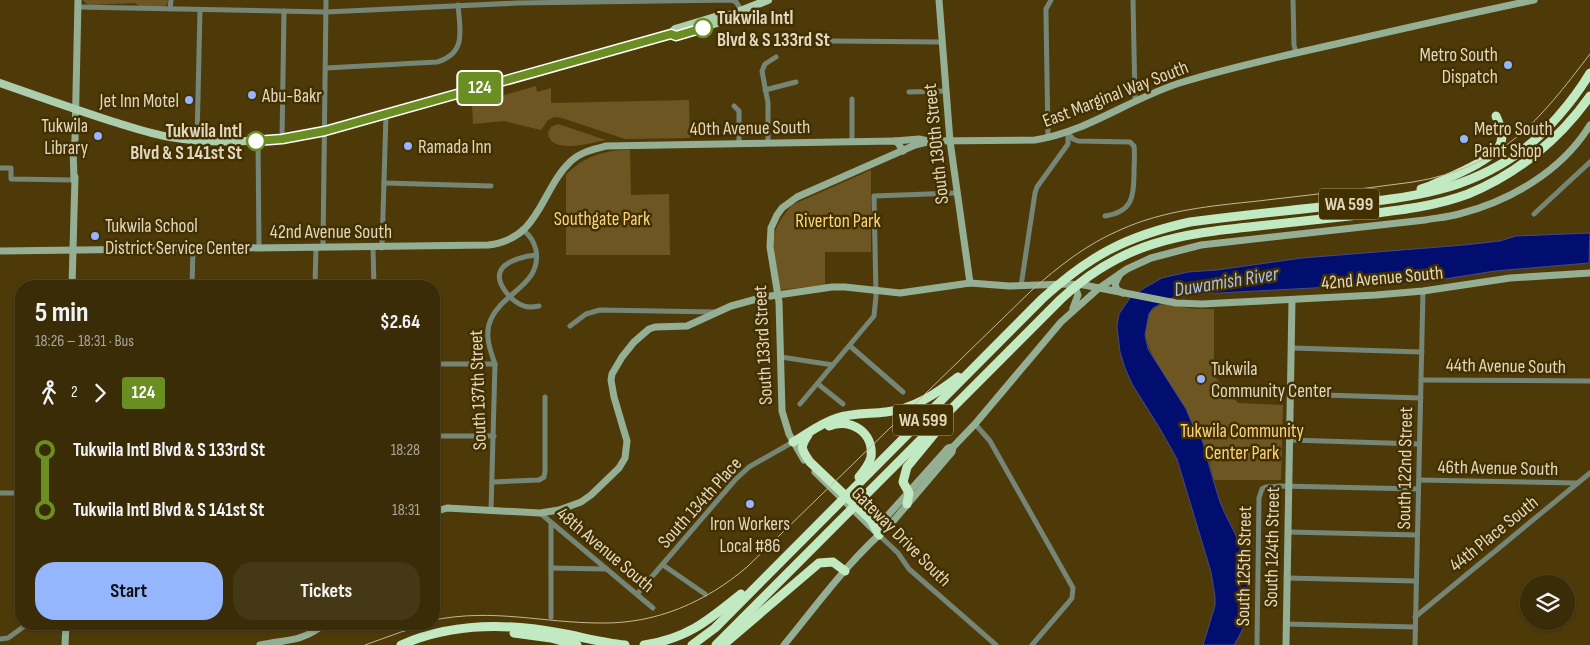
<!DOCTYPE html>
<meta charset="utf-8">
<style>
:root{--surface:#3a2c07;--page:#453815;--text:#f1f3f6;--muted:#aba79b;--line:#544828;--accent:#95b6fd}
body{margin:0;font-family:"Sofia Sans Condensed",sans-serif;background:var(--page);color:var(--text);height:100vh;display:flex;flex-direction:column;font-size:19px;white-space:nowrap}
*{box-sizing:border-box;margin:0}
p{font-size:16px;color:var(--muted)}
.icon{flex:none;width:28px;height:28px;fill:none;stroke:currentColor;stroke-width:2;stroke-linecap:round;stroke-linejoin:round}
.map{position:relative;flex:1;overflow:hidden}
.side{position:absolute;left:15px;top:280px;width:425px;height:350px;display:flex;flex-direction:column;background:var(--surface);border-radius:20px;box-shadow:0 1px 4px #0004,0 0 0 1px var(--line)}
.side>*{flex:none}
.badge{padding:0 10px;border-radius:4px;font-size:18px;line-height:32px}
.tools{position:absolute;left:1520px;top:575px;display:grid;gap:10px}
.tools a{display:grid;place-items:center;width:55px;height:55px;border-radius:50%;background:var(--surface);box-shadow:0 1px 4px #0004,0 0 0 1px var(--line);font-size:25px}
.map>.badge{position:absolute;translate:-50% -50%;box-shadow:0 0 0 2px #fff}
.legs{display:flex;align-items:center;gap:8px;height:55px;padding:0 20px;font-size:16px}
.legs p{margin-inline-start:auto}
.headline{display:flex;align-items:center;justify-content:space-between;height:85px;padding:0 20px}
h1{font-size:28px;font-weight:700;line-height:38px}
.primary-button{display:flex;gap:10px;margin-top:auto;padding:10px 20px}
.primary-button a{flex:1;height:58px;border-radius:20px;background:var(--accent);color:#111;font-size:20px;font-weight:700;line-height:58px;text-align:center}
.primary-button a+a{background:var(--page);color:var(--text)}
ul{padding:0 20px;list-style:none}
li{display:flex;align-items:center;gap:18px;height:60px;font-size:19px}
li i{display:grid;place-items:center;width:8px;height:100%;margin:0 6px;background:currentColor}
li i::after{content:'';width:12px;height:12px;margin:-6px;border:4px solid;border-radius:50%;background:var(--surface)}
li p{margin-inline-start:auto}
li:first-child i{background:linear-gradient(#0000 50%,currentColor 0)}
li:last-child i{background:linear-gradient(currentColor 50%,#0000 0)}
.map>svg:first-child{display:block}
.green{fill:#6d5622}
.water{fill:#010e70;stroke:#444a88}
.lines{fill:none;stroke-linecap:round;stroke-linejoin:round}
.street{stroke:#768676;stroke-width:5}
.secondary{stroke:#95af95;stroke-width:7}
.primary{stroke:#adceac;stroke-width:8}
.highway{stroke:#c2eac2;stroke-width:9}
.tram{stroke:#c4b79a;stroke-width:1}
.line-1-casing{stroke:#fff;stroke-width:11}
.line-1{stroke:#6b8e23;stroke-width:8}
.stop-1-dot{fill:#fff;stroke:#6b8e23;stroke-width:2.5}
.poi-dot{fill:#95b6fd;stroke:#433000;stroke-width:2}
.labels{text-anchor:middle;stroke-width:5;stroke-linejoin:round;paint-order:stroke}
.shield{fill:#433000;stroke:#b2a586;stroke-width:1}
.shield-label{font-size:18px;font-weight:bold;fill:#e2d7bf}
.stop-label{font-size:19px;font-weight:bold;fill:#e2d7bf;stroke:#433000;text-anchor:start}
.poi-label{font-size:19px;fill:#e2d7bf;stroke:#433000;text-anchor:start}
.street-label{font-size:19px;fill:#e2d7bf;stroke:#433000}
.park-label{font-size:19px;fill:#fcd37d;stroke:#433000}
.water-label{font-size:20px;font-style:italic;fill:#a7bff2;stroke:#433000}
</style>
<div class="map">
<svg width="1590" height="645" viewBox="0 0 1590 645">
<rect width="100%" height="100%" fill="#4e3a09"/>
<g class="green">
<path d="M83,0H168L167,5L164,6H139L135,3L88,5Z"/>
<path d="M536,86L537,92L551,88V103L689,100L690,138L625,139L562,118L554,117L548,120L541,130L504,121L473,124L472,104Z"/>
<path d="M558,124L606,140C592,143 550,155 548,133L551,127Z"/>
<path d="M630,150L631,195L669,194L670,255H566V175C584,156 604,150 630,150Z"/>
<path d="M871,170V252H825V285L780,290C773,252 764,236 792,205Z"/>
<path d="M1163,304L1195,309H1214V376L1238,403L1283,405L1281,480H1214C1211,469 1206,445 1200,436C1198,432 1195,430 1193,427C1190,421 1188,414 1185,409C1173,387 1116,319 1163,304Z"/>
</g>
<path class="water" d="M1590,233L1589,263L1495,271L1426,282L1200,294L1174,297L1153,308L1149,314L1145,335L1148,349L1153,357L1186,409L1194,428L1201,436C1207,458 1213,480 1220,502C1225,516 1234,529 1239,543C1254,581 1256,610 1234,645H1203L1215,606V596L1211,572L1177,459L1159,427L1132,384L1125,368L1120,352L1117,326L1119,314L1130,298L1146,287L1162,278L1188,272L1217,270L1302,258L1464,245L1500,241L1516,236Z"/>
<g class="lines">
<g class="street">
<path d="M1133,0L1135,100"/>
<path d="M1293,0L1294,45L1296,53"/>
<path d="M78,7L326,12L518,3L731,0L736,2L742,11"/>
<path d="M170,9L171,0"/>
<path d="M832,41L941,42"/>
<path d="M326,68L437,62C467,53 460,30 458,5"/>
<path d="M765,90L796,82"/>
<path d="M909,92L945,91"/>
<path d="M852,99V141"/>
<path d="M734,106L739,111V143"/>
<path d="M1069,134L1073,139L1078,141L1130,142L1134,146C1135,155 1134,165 1134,174C1134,197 1132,212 1105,216"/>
<path d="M1048,138L1046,15V9L1051,0"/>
<path d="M282,139L284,11"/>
<path d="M197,140L200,10"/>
<path d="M258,141L259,248"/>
<path d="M768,143V103L762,71L765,64L776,57"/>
<path d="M0,168H11V179L74,180"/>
<path d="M384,183L491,186"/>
<path d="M1534,214L1590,162"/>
<path d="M323,247L326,0"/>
<path d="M373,248L374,286"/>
<path d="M382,248L386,114"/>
<path d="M536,255C526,256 507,260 501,270C494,283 512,302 524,306C529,308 534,307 539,306"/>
<path d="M192,286L193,249"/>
<path d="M315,286L316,247"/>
<path d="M1021,286L1035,193L1037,187L1068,144V133"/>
<path d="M570,326L586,314L600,310L715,312"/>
<path d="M850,346L903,392"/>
<path d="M1292,348L1422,352"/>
<path d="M781,357L833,365"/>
<path d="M434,364H495"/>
<path d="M1421,380L1590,381"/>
<path d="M818,384L843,404"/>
<path d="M1291,394L1421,398"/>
<path d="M800,404L874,316L876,296L874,196L956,193"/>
<path d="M975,424L990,441L1073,588L1072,598L1068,603L1032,645"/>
<path d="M434,436H494"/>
<path d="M1290,440L1419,444"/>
<path d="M17,463H21"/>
<path d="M1419,480L1577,483"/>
<path d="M493,482L539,480L544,477L545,471V397"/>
<path d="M0,493H21"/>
<path d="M491,510L495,364C490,350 484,334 491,319C503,292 542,285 536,250C534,242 531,236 524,231"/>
<path d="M540,513L653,608"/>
<path d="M1288,532L1417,535"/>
<path d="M879,535L898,553L909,569L996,645"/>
<path d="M663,565L705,594"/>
<path d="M551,568L605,569"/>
<path d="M1286,578L1416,581"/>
<path d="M637,594L735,480L749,467L793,442"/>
<path d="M551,617V524"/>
<path d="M1415,617L1590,473"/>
<path d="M1286,624L1415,627"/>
<path d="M0,639L8,638L26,625"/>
<path d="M1257,645L1259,498L1262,489L1266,487L1280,486L1418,489"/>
<path d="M1415,645L1423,291"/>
</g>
<g class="secondary">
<path d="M939,0L950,141L970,283"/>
<path d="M895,141L919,139L928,141"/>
<path d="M74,180L73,146L75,140L78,0"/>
<path d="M0,251L488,245C541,239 540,190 571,161C581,152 594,149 606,146L895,141L898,143L903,151"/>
<path d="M1120,274L1115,284L1117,290L1123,293"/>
<path d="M72,286L75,177"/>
<path d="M1071,286L1076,289L1078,295L1073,308"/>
<path d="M804,460L789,434L782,411L779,302L770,247L771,228L777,215L782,208L797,197L915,145L931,141L1035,140C1088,132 1132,97 1183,82C1237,65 1293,54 1349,41C1410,27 1472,13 1534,0"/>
<path d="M815,472L875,531"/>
<path d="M434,512L447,508L540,513L559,510L581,502L591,495L619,468L625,458L627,441L614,397L611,380L612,374L622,357L634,342L649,329L655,327L687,326L731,306L764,297L832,287H845L900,293L970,283L1009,286L1066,284L1084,285L1176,303L1202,304L1376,295L1423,291L1510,278L1590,273"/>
<path d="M879,535L881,523L948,448L953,447"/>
<path d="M65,645L66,624"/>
<path d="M260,645C289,639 299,643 325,624"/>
<path d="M784,645C817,605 849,560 889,526L952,452L953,447L975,424L1061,322L1098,289L1127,269L1151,258L1201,245L1425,220C1436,218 1448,217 1459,214C1510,201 1562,171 1590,125"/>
<path d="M1286,645L1292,300"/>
</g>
<g class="primary">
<path d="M671,34L675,29L715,17L720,19L725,17L768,0"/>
<path d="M0,83C37,96 74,109 111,121C131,127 150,134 170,137C222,146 274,141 325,131L671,34L676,36L717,23L720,19"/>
</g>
<g class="highway">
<path d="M1421,189L1430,186C1447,178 1496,160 1501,142C1504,133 1499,124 1496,116"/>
<path d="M829,426C851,418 874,432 871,457C869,465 864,471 859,477"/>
<path d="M808,435C799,448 802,450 810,462L871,520L879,535"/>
<path d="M793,442C807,434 821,423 837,418C852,413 870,414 886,412C914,409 937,393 958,377"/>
<path d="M907,504L909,493L903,482L907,467L940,427"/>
<path d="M514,633L551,638L577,645"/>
<path d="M401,645C451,623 507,623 560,633C582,637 603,643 625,645"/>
<path d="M644,645C687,639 709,620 741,594"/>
<path d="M692,645L715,628L1042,299C1090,255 1127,236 1190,222C1237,216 1283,211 1330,206C1366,202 1403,199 1438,190C1465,183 1494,170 1517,154C1544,136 1574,100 1590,73"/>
<path d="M716,645L1061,299C1122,242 1179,234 1258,226C1295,222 1331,218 1368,214C1401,210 1436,206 1468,194C1517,174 1560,139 1590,96"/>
<path d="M723,645L819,563L833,562L845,571"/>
</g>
<g class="tram">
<path d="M434,620C494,608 542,623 601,623C656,624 706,602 747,567L1032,290C1059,266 1087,244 1120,230C1164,210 1211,206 1258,201C1310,195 1361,189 1413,182C1503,167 1538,122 1590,54"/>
<path d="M365,645L401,632L430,624"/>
</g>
</g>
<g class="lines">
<g class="line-1-casing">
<path id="line-1" d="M256,141L282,139L325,131L671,34L676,36L703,28"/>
</g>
<use href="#line-1" class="line-1"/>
</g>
<g class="stop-1-dot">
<circle cx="703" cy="28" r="9"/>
<circle cx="256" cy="141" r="9"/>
</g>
<g class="poi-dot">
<circle cx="1508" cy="65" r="5"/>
<circle cx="252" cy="95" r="5"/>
<circle cx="189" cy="100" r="5"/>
<circle cx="98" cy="136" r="5"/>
<circle cx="1464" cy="139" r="5"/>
<circle cx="408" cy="146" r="5"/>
<circle cx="95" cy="236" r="5"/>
<circle cx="1201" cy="379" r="5"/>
<circle cx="750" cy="504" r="5"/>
</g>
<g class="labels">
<g class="shield">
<rect x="1319" y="188.5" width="60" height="31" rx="4"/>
<rect x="893" y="404.5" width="60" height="31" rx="4"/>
</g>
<g class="shield-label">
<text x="1349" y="210">WA 599</text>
<text x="923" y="426">WA 599</text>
</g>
<g class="stop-label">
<text x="717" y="24">Tukwila Intl<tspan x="717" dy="22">Blvd &amp; S 133rd St</tspan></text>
<text x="242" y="137" text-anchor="end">Tukwila Intl<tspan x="242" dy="22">Blvd &amp; S 141st St</tspan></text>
</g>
<g class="poi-label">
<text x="1498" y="61" text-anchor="end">Metro South<tspan x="1498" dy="22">Dispatch</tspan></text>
<text x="262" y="102">Abu-Bakr</text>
<text x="179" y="107" text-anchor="end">Jet Inn Motel</text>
<text x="88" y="132" text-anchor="end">Tukwila<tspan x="88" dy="22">Library</tspan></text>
<text x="1474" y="135">Metro South<tspan x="1474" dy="22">Paint Shop</tspan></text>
<text x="418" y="153">Ramada Inn</text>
<text x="105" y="232">Tukwila School<tspan x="105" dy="22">District Service Center</tspan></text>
<text x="1211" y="375">Tukwila<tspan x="1211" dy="22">Community Center</tspan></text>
<text x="750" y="530" text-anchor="middle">Iron Workers<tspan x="750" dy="22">Local #86</tspan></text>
</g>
<g class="street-label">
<text transform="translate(1115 93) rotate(-21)" y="7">East Marginal Way South</text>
<text transform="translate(750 127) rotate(-1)" y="7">40th Avenue South</text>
<text transform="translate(935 144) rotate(-96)" y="7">South 130th Street</text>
<text x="331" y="238">42nd Avenue South</text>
<text transform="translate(1382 277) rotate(-5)" y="7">42nd Avenue South</text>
<text transform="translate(762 345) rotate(-93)" y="7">South 133rd Street</text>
<text transform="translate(1506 365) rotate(1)" y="7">44th Avenue South</text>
<text transform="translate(477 390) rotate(-92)" y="7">South 137th Street</text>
<text transform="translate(1498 467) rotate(1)" y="7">46th Avenue South</text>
<text transform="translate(1404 468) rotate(-89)" y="7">South 122nd Street</text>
<text transform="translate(699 502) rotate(-48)" y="7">South 134th Place</text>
<text transform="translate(1493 533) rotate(-39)" y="7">44th Place South</text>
<text transform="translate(902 536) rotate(45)" y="7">Gateway Drive South</text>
<text transform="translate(1271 547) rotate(-89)" y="7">South 124th Street</text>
<text transform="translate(606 549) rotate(40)" y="7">48th Avenue South</text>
<text transform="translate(1243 566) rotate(-89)" y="7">South 125th Street</text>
</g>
<g class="park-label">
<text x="602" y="225">Southgate Park</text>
<text x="838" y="227">Riverton Park</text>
<text x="1242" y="437">Tukwila Community<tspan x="1242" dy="22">Center Park</tspan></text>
</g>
<g class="water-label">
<text transform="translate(1226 281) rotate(-9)" y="7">Duwamish River</text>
</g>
</g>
</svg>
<div class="tools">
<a><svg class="icon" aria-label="layers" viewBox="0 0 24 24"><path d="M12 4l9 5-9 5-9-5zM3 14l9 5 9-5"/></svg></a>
</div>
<b class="badge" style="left:480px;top:88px;background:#6b8e23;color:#fff">124</b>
<section class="side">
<div class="headline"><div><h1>5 min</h1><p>18:26 – 18:31 · Bus</p></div><b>$2.64</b></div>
<div class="legs"><svg class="icon" aria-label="walk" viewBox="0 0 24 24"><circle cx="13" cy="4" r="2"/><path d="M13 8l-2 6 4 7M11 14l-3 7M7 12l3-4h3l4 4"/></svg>2<svg class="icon" aria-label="forward" viewBox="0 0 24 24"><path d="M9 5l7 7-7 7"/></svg><b class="badge" style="background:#6b8e23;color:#fff">124</b></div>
<ul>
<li><i style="color:#6b8e23"></i><b>Tukwila Intl Blvd &amp; S 133rd St</b><p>18:28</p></li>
<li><i style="color:#6b8e23"></i><b>Tukwila Intl Blvd &amp; S 141st St</b><p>18:31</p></li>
</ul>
<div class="primary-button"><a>Start</a><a>Tickets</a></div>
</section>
</div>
